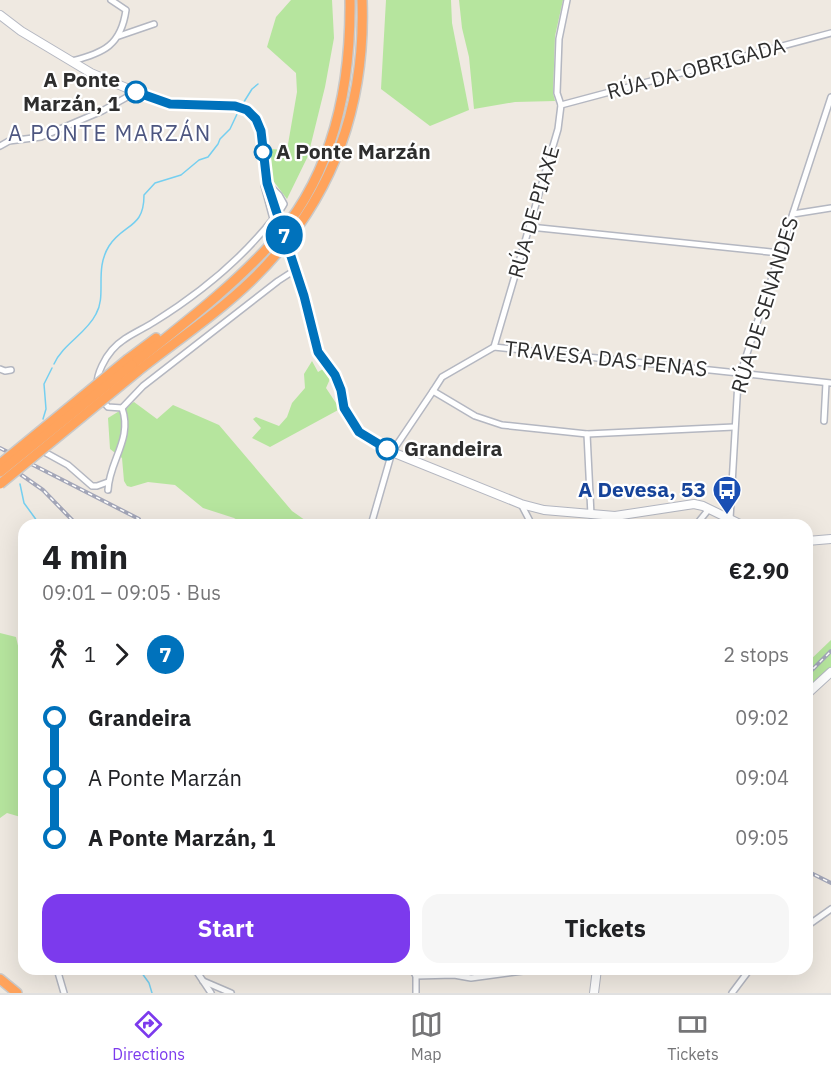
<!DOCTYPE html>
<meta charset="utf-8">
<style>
:root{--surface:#fff;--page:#f6f6f6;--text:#202124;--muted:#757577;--line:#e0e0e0;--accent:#7c3aed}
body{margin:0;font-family:"IBM Plex Sans",sans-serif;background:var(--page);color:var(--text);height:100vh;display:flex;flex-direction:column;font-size:22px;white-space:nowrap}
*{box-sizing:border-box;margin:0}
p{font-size:20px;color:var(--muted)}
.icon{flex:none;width:33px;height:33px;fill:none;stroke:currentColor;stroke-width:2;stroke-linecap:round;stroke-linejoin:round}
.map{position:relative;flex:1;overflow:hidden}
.sheet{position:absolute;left:18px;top:519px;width:795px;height:456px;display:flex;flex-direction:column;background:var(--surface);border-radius:18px;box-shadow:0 6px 24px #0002}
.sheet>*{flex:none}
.badge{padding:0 12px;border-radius:20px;font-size:21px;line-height:39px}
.map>.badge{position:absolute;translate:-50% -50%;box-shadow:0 0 0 3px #fff}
.legs{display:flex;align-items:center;gap:9px;height:66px;padding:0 24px;font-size:20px}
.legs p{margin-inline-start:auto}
.head{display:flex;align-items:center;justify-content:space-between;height:102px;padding:0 24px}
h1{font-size:33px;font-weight:800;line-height:45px}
.primary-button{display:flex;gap:12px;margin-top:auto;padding:12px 24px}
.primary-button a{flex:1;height:69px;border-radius:18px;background:var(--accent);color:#fff;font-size:24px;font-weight:800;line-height:69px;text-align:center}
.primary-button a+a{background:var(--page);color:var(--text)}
ul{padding:0 24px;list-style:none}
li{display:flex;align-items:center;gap:21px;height:60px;font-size:22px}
li i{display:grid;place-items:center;width:9px;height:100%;margin:0 8px;background:currentColor}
li i::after{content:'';width:15px;height:15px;margin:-8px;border:4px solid;border-radius:50%;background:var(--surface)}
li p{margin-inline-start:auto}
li:first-child i{background:linear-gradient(#0000 50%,currentColor 0)}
li:last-child i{background:linear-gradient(currentColor 50%,#0000 0)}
.dock{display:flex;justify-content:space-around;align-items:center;height:84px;border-top:2px solid var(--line);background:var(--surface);font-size:16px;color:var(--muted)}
.dock a{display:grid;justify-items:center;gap:3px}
.dock .selected{color:var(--accent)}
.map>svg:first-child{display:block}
.green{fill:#b6e59e}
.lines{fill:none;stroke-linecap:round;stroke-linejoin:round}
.stream{stroke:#75cff0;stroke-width:1.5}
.street-casing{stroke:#b4b7c1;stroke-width:8}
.secondary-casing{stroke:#b4b7c1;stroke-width:10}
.highway-casing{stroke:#c9c9c9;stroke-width:12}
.street{stroke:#fff;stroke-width:5}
.secondary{stroke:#fff;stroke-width:8}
.highway{stroke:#ffa35c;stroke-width:9}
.rail-casing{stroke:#a3a6b8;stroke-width:4}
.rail{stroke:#fff;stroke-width:1.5;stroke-dasharray:4.5;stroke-linecap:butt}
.secondary-bridge-casing{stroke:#b4b7c1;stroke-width:10;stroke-linecap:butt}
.highway-bridge-casing{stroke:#c9c9c9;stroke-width:12;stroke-linecap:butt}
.secondary-bridge{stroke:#fff;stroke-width:8}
.highway-bridge{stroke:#ffa35c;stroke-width:9}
.line-1-casing{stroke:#fff;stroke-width:14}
.line-1{stroke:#0072bc;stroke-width:9}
.stop-1-dot{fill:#fff;stroke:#0072bc;stroke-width:3}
.labels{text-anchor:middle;stroke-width:4.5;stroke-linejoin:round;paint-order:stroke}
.street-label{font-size:21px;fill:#2e2e2e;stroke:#fff}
.stop-label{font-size:21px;font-weight:bold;fill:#2e2e2e;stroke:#fff;text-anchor:start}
.transit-label{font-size:21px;font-weight:bold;fill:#164399;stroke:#fff;text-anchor:end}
.neighbourhood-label{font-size:22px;letter-spacing:1.5px;fill:#4d5680;stroke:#fff}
</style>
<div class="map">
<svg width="831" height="993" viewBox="0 0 831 993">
<rect width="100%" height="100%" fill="#efe9e1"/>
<g class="green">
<path d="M291,0H332L334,38L325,87L308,156L287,199L271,178L270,149L287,150L297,92L296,73L267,47L276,17Z"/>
<path d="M386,0H451L452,23L469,110L430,126L381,89Z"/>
<path d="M459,0H563L555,36L553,93L555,101L515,102L474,109L469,57L462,28Z"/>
<path d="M312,361L318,372L323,369L330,379L326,388L340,409L270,447L252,438L261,428L253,419L256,417L279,426L287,417L292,403L305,388L304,374Z"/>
<path d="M134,402L157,419L173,405L219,425L292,511L312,525H242V523L234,518L203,508L175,485L148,482L131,487L127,486L124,481L122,458L110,449L108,418Z"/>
<path d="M0,633L16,637L24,672V818L7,813L0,818Z"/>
<path d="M831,640V667L807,689V663Z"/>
</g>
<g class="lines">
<g class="stream">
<path d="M242,105L252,89L258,84"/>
<path d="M54,364C63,344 86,334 96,314C107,295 94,270 109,246C124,223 144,229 144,195L155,183L181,175L199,160L208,157L218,144L220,139L230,129L238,112"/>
<path d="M43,419L46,409L44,384L52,368"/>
<path d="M20,484L24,503L40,525"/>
<path d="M139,969L149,983L152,993"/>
</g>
<g class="street-casing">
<g id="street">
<path d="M119,36L154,24"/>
<path d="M72,61C104,53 121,45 126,10L111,0"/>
<path d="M561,105L831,33"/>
<path d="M0,146L9,141L41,137L102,111L136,92"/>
<path d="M793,214L831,208"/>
<path d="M530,227L780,253"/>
<path d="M494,347L831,383"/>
<path d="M0,369L5,371L11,370"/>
<path d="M97,384C97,373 105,358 112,350C123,337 140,331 154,322C199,294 240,261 273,219C277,214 281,210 284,204L279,195L267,183L264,185L273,219"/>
<path d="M433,391L475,416L502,425L587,434L734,427"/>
<path d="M100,398L108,407L122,408L143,386L278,281L295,270"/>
<path d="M824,421L826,383"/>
<path d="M587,434L591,515"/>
<path d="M25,457L39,449L68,465L92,486H97L108,482"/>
<path d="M108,490C109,461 133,439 122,408"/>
<path d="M521,504L532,525"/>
<path d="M730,519L738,381L831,97"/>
<path d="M371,525L392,452L433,391L442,377L494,347L558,129L561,105L557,93L559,39L567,0"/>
<path d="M696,525L709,509"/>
<path d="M807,926L831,909"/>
<path d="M57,969L64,993"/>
<path d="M195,969L211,993"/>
<path d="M412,969L416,976V993"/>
<path d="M416,976L454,975L471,978L538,969"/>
<path d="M203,981L231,993"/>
<path d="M732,993L750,969"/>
</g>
</g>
<g class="secondary-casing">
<g id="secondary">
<path d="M0,15L21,31L91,73L136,92L170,104L235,106L252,114L260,128L265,171L274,205"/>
<path d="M294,268L304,296L314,341L318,352L335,375L341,390L344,408L359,432L392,452L521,504L544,510L615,516L694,504L703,506L742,525"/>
<path d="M807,541L831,539"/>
<path d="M807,694L831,672"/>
<path d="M594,993L597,969"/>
</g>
</g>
<g class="highway-casing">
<g id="highway">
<path d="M128,359L156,338"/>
<path d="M132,365C179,327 229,290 270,245C332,179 351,88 350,0"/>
<path d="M138,371C176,341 218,313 252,280C331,203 366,110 362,0"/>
<path d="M0,979L17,993"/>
</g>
</g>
<use href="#street" class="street"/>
<use href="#secondary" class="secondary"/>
<use href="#highway" class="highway"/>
<g class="rail-casing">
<g id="rail">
<path d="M0,448L139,519"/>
<path d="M0,460L43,490L77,525"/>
<path d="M807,675L831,651"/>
<path d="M807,871L831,883"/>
</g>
</g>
<use href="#rail" class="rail"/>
<g class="secondary-bridge-casing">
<path id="secondary-bridge" d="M274,205L294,268"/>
</g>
<g class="highway-bridge-casing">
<g id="highway-bridge">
<path d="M0,464L128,359"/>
<path d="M0,472L132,365"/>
<path d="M0,484L138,371"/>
</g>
</g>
<use href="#secondary-bridge" class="secondary-bridge"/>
<use href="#highway-bridge" class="highway-bridge"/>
</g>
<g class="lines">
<g class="line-1-casing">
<path id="line-1" d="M136,92L170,104L235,106L247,110L256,119L261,131L267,183L304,296L318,352L335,375L341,390L344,408L359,432L387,449"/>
</g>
<use href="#line-1" class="line-1"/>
</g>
<defs>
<g id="bus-pin" transform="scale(1.5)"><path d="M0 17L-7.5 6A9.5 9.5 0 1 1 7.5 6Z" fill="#1a4fb4" stroke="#fff"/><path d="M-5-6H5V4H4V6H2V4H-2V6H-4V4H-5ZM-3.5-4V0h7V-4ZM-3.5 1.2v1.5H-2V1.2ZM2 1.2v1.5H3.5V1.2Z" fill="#fff"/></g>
</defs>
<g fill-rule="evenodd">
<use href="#bus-pin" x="727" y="490"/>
</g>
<g class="stop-1-dot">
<circle cx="136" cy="92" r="10"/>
<circle cx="263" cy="152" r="8"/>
<circle cx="387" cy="449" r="10"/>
</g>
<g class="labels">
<g class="street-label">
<text transform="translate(696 69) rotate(-15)" y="7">RÚA DA OBRIGADA</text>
<text transform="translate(534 212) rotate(-74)" y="7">RÚA DE PIAXE</text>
<text transform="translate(765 305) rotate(-73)" y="7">RÚA DE SENANDES</text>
<text transform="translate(606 359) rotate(6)" y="7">TRAVESA DAS PENAS</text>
</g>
<g class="stop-label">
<text x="120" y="87" text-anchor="end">A Ponte<tspan x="120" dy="24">Marzán, 1</tspan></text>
<text x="276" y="159">A Ponte Marzán</text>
<text x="404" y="456">Grandeira</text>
</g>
<g class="transit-label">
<text x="706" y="497">A Devesa, 53</text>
</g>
<g class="neighbourhood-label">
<text x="110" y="141">A PONTE MARZÁN</text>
</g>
</g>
</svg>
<b class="badge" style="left:284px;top:235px;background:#0072bc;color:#fff">7</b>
<section class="sheet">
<div class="head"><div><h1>4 min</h1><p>09:01 – 09:05 · Bus</p></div><b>€2.90</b></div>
<div class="legs"><svg class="icon" aria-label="walk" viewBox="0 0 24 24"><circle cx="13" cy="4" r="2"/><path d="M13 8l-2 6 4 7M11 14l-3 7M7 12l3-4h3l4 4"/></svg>1<svg class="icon" aria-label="forward" viewBox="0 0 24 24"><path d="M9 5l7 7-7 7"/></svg><b class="badge" style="background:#0072bc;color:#fff">7</b><p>2 stops</p></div>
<ul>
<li><i style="color:#0072bc"></i><b>Grandeira</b><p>09:02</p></li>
<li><i style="color:#0072bc"></i><span>A Ponte Marzán</span><p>09:04</p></li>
<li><i style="color:#0072bc"></i><b>A Ponte Marzán, 1</b><p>09:05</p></li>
</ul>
<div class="primary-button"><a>Start</a><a>Tickets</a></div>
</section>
</div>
<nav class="dock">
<a class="selected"><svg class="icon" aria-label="directions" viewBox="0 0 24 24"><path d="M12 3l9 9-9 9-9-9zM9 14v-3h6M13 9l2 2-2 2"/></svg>Directions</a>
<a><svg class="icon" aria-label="map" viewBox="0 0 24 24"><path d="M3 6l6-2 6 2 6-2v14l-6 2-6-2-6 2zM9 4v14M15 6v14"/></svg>Map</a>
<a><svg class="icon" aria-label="tickets" viewBox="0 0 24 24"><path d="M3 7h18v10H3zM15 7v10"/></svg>Tickets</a>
</nav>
